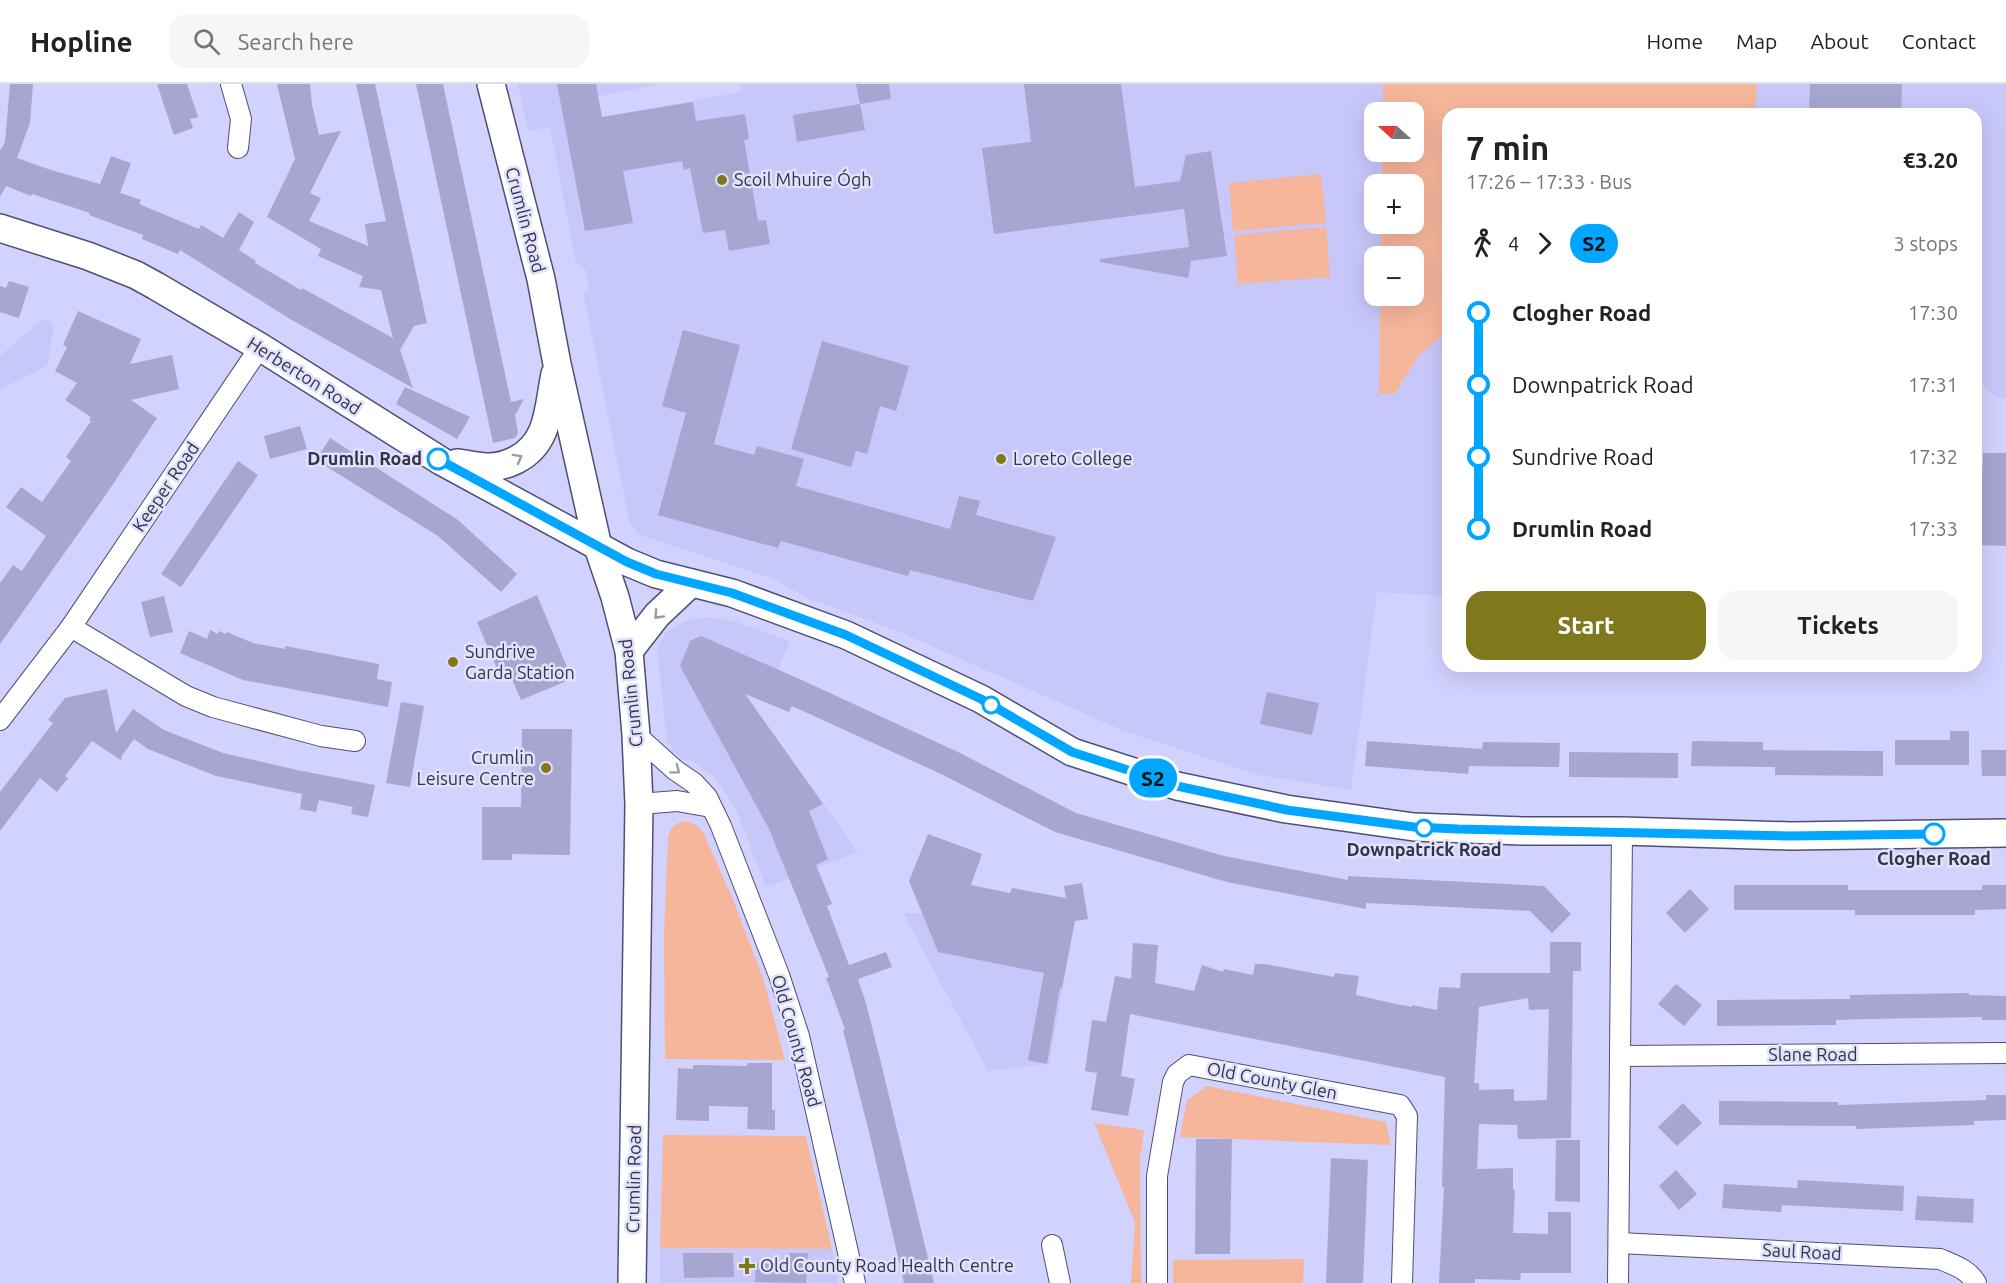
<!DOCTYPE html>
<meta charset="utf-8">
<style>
:root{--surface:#fff;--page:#f6f6f6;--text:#222;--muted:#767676;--line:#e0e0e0;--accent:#80781d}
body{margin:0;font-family:Ubuntu,sans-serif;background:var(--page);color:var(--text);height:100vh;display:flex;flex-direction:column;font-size:22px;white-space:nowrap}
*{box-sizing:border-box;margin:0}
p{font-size:20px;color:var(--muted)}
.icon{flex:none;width:33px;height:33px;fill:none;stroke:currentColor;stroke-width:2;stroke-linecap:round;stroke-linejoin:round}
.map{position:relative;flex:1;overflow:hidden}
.side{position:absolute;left:1442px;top:24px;width:540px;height:564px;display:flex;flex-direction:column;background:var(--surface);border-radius:18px;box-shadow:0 6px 24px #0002}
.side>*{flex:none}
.badge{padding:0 12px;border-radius:20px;font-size:21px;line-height:39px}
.needle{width:39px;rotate:291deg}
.controls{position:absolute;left:1364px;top:18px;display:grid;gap:12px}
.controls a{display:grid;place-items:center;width:60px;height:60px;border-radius:12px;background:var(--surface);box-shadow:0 6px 24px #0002;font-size:30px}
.map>.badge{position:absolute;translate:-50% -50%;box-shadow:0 0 0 3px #fff}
.legs{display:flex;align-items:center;gap:9px;height:66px;padding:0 24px;font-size:20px}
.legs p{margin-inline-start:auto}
.summary{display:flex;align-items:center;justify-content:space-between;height:102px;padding:0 24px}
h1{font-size:33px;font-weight:700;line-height:45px}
.cta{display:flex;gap:12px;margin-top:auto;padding:12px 24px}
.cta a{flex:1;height:69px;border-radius:18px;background:var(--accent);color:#fff;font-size:24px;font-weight:700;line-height:69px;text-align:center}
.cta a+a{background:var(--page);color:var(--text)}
ul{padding:0 24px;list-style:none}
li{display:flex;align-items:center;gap:21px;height:72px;font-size:22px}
li i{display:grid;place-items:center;width:9px;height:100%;margin:0 8px;background:currentColor}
li i::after{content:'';width:15px;height:15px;margin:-8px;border:4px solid;border-radius:50%;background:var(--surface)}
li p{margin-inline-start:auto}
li:first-child i{background:linear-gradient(#0000 50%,currentColor 0)}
li:last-child i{background:linear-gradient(currentColor 50%,#0000 0)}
header{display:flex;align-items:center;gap:36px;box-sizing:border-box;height:84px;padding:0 30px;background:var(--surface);border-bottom:2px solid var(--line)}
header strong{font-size:28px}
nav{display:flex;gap:33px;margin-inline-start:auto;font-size:21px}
.search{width:420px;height:54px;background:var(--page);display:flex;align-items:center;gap:15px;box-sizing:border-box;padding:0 21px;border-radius:18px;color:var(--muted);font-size:22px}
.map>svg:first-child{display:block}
.built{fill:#c7c7f9}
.green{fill:#f6b69b}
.building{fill:#a6a6d0;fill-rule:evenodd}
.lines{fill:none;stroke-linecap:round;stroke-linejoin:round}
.street-casing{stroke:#4f4f74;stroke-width:22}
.secondary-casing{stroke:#4f4f74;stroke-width:30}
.street{stroke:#fff;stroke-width:20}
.secondary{stroke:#fff;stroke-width:27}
.oneway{stroke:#9a9aa2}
.line-1-casing{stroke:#fff;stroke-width:14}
.line-1{stroke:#00a6ff;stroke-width:9}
.poi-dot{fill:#80781d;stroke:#e0e1fc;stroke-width:2}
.stop-1-dot{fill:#fff;stroke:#00a6ff;stroke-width:3}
.labels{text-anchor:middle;stroke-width:5;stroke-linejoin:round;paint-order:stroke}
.poi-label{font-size:18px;fill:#343445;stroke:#e0e1fc;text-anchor:start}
.street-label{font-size:18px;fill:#343445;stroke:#e0e1fc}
.stop-label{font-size:18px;font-weight:bold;fill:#343445;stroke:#e0e1fc}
</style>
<header>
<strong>Hopline</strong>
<div class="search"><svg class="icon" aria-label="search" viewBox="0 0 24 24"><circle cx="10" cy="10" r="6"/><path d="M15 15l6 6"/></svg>Search here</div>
<nav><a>Home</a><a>Map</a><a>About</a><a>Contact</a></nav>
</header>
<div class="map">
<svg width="2006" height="1199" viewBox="0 0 2006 1199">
<rect width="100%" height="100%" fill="#d1d2fe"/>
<g class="built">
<path d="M518,0H659L561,20L596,34L731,10L742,8L740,0H1383V28H1374V68H1382V100H1374V140H1381V172H1374V212H1380L1395,310L1419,271L1447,248L1448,512L1377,508L1351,706L1259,691L1124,647L902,549L808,514L771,494L640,451L630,440L583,208L589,207L586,187L582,181L576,179L550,43L528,47Z"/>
<path d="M1757,0H2006V314H1996L1981,298L1982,188L1976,187V30H1755Z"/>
<path d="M43,235L54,240L47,282L0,305V272Z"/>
<path d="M711,533L736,538L790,557L765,617L745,610L858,768L766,803L735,723L716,695L693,677L682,675L673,666L667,657L657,564L667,547L686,537L697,534Z"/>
<path d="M903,829H921L1071,858L1049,980L988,987Z"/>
<path d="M660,1164L832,1165L838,1199H660Z"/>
</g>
<g class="green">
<path d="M1383,0H1757L1755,30H1448L1447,248L1419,271L1395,310H1379L1380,212H1413V172H1381V140H1413V100H1382V68H1413V28H1383Z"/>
<path d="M1321,90L1326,139L1233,147L1229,99Z"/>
<path d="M1326,143L1330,193L1238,200L1234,151Z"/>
<path d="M687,737L698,742L704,750L732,813L764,897L785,976L665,975L664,851L668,754C670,743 676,738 687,737Z"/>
<path d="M1207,1002L1386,1038L1391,1061L1180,1053L1187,1016Z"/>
<path d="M1094,1039L1144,1046L1140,1074L1141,1199H1131L1135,1138Z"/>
<path d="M663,1051L806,1052L832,1165L660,1164Z"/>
<path d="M1304,1175L1303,1199H1173V1176Z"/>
</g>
<g class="building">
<path d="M10,0H33L30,39L17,74L51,86L100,100L111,72L131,79L120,109L141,116L139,120L199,145L201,141L223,154L239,128L254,138L239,166L256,177L255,179L301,206L302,204L393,254L381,206L359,203L363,192L318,172L321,165L267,133L295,75L277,0H310L312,21L319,51L341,47L310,109L321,114L309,137L368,162L365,140L386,137L356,0H375L427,239L414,242L400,266L413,304L290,235L180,166L178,170L142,155L143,151L89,131L90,129L32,110L31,112L6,102L0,113V67L5,58Z"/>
<path d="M157,0H187L198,33L190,35L193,44L174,51Z"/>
<path d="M416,0H443L511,318L524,315L515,331L518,349L515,354L493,359Z"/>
<path d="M557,0H596L602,33L693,18L696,37L745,30L749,55L744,56L758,137L766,136L770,160L729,167L725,146L703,149L690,84L684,86L682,77L623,87L633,139L585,147Z"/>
<path d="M856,0H889L891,15L860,20Z"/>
<path d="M1024,0H1121L1135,103L1180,97L1186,71L1211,67L1227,172L1191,177L1188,194L1100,178V175L1189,163L1184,125L994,150L982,64L1031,58Z"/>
<path d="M1810,0H1902L1901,30H1809Z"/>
<path d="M860,20L865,46L797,58L793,31Z"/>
<path d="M9,197L29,203L19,234L0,228V202L6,204Z"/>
<path d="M78,227L141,255L130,280L172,271L179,305L131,316L157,334L105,412L0,560V499L13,481L22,487L46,452L6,423L21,403L42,418L71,377L66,373L91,337L89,336L91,333L65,316L77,299L55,287L67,263L63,261Z"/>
<path d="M683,246L740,261L714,360L754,371L757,362L804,375L796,402L950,445L959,412L980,417L976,431L1056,453L1033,517L910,486L908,492L781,457L778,464L658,431L686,329L662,322Z"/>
<path d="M822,257L909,282L896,327L880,322L867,370L856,367L851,383L791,365Z"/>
<path d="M405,303L470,333L457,355L396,320Z"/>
<path d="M300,342L307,365L270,375L264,352Z"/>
<path d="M330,354L458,436L517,490L501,508L438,452L316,376Z"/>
<path d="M1983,369H2006V462L1979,461Z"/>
<path d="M238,377L258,391L181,503L161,490Z"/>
<path d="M537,511L572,595L521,616L511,593L502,596L477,538Z"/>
<path d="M164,512L173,548L150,553L141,518Z"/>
<path d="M210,546L218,550L219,547L226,550L227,548L253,559L285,565V562L379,580L377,595L392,598L388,623L243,596L180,569L189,547L207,555Z"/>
<path d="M701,552L795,593L958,668L1076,729L1224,772L1348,796V792L1544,802L1571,830L1552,849L1530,827L1366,819V825L1227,798L1055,748L941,690L792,622L789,628L745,610L823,720L809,727L828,775L816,781L832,820L827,822L849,881L886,868L892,883L858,895L866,919L881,979L934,1199H904L869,1048L843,946L845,945L826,894L829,893L769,745L680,582L690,557Z"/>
<path d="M107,605L116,649L133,625L164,646L223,669L297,686L375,701L368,733L351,730L353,723L319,716L316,728L300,725L302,710L216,692L148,665L134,655L121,673L122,677L92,657L65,692L68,694L57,708L40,694L0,747V708L53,639L48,636L65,614Z"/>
<path d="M1267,608L1319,619L1312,651L1260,640Z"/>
<path d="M401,618L424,622L410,703L386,699Z"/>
<path d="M522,645H572L570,771L512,770V776H482V723H521Z"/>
<path d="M1950,647H1969V681H1895V656H1950Z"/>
<path d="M1367,657L1482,665L1483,658L1560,659L1559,683L1469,682L1468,690L1365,682Z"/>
<path d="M1692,657L1763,658V666L1883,667V692L1775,691V683L1691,682Z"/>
<path d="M1981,666H2006V692H1982Z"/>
<path d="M1569,668L1678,669V694L1569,693Z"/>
<path d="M928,750L982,770L971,801L1010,809L1012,804L1066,814L1064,802L1082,799L1088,835L1075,837L1062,904H1060L1047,980L1028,976L1044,889L938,868L909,797Z"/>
<path d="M1734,801H1848V806H1982V801H2006V825L1975,826V831H1855V826H1734Z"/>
<path d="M1690,805L1709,825L1685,849L1666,829Z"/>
<path d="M1550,858H1581V887H1573L1571,1054L1518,1055L1517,1041L1479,1040L1477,1085L1513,1084V1106H1515L1513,1149L1548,1150V1128H1571V1189H1521L1520,1196L1475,1195V1199H1439L1444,1103H1442L1445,993L1130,930L1121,992L1135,995L1128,1032L1091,1026L1097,989L1085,987L1092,936L1106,938L1115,892L1131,895L1133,859L1158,861L1155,899L1194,907L1202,881L1223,888L1224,885L1253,891L1255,880H1265L1334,893L1335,889L1359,892L1356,911L1396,920L1412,923V921L1437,926L1439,903L1460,904L1461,889H1550ZM1528,914L1529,926L1549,925L1547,1016L1514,1017V1005L1479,1006V999H1474L1479,923Z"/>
<path d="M1676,900L1702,921L1684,942L1658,920Z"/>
<path d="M1969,909V911L2006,912V936H1982V933L1867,935L1836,936V941L1717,942V916L1850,915V911Z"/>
<path d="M747,979H772V1026H775V1046L747,1045L748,1023L709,1022V1037L676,1036L678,984L693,985V981L747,982Z"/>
<path d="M1986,1011H2006V1036L1974,1037V1041L1856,1045V1042L1719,1041V1017L1838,1018V1021L1986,1016Z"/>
<path d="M1683,1019L1702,1039L1677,1062L1658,1043Z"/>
<path d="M1196,1055H1232L1230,1170H1195Z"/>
<path d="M1556,1056H1580V1118L1555,1117Z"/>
<path d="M1331,1074L1368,1076L1363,1199H1326Z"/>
<path d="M1676,1086L1697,1110L1679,1126L1659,1102Z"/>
<path d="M1798,1096L1904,1102L1903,1127L1782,1121L1781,1128L1722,1124L1724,1100L1797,1104Z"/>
<path d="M1917,1112L1974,1115L1973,1139L1915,1136Z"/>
<path d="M683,1169H733L734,1193L684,1194Z"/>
<path d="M789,1169H808L806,1199L755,1198L756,1179L789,1181Z"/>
</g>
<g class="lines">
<g class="street-casing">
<g id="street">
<path d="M231,0L241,35L238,64"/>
<path d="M71,543L186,612L213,623L321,652L355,657"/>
<path d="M0,636L71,543L260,263"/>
<path d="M636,651L675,686L694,699L707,713L721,742L779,891L799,952L855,1199"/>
<path d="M639,720L677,717L711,723"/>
<path d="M1621,972L2006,969"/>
<path d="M1619,1159L1940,1175C1954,1181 1968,1185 1976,1199"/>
<path d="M1052,1161L1060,1199"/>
<path d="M1157,1199V1092L1173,998L1177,990L1189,981L1400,1021L1407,1032L1402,1199"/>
<path d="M1618,1199L1622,747"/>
</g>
</g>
<g class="secondary-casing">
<g id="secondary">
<path d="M491,0L541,195L557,280L598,463L615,513L629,567L636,651L639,720L632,1199"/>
<path d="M0,144L88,172L136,191L156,202L260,263L441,377L627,478L656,490L732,509L846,551L981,615L1072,668L1177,702L1286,725L1414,743L1523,747H1622L1791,752L2006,749"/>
<path d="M457,379C467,380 479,383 489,383C499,383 508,380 516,376C550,359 548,323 555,290"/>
<path d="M629,567L657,531L691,499"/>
</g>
</g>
<use href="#street" class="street"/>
<use href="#secondary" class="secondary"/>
</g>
<defs><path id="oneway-chevron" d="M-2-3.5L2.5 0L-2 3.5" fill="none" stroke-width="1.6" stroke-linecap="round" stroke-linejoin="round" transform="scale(1.5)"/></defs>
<g class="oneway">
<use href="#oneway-chevron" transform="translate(518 374) rotate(-29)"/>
<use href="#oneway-chevron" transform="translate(658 531) rotate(133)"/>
<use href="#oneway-chevron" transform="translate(676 686) rotate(37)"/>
</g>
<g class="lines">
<g class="line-1-casing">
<path id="line-1" d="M438,375L627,478L656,490L732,509L846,551L981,615L1072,668L1177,702L1287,726L1414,743L1458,745L1791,752L1934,750"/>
</g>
<use href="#line-1" class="line-1"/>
</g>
<g class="poi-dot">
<circle cx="722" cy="96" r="6"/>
<circle cx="1001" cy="375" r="6"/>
<circle cx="453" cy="578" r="6"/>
<circle cx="546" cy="684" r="6"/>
<path d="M744 1173h6v6h6v6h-6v6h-6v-6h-6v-6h6z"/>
</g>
<g class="stop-1-dot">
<circle cx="438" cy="375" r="10"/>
<circle cx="991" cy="621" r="8"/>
<circle cx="1424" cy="744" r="8"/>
<circle cx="1934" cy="750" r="10"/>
</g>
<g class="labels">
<g class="poi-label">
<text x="734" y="102">Scoil Mhuire Ógh</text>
<text x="1013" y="381">Loreto College</text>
<text x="465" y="574">Sundrive<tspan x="465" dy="21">Garda Station</tspan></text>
<text x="534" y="680" text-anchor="end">Crumlin<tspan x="534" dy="21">Leisure Centre</tspan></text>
<text x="760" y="1188">Old County Road Health Centre</text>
</g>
<g class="street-label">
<text transform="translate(525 136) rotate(75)" y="6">Crumlin Road</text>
<text transform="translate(304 292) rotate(32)" y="6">Herberton Road</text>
<text transform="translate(166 403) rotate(-56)" y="6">Keeper Road</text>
<text transform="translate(631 609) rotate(-96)" y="6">Crumlin Road</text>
<text transform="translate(796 957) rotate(74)" y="6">Old County Road</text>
<text x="1813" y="977">Slane Road</text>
<text transform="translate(1272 997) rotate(11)" y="6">Old County Glen</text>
<text transform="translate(634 1095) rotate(-89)" y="6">Crumlin Road</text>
<text transform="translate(1802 1168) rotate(3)" y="6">Saul Road</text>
</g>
<g class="stop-label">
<text x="422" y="381" text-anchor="end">Drumlin Road</text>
<text x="1424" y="772">Downpatrick Road</text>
<text x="1934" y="781">Clogher Road</text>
</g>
</g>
</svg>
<div class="controls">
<a><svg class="needle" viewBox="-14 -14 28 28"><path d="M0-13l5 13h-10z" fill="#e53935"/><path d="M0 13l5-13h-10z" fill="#767676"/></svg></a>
<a>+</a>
<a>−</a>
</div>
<b class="badge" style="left:1153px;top:694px;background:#00a6ff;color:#111">S2</b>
<section class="side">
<div class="summary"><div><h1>7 min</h1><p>17:26 – 17:33 · Bus</p></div><b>€3.20</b></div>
<div class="legs"><svg class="icon" aria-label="walk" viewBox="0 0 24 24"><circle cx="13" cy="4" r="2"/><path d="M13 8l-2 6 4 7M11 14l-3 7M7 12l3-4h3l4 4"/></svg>4<svg class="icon" aria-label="forward" viewBox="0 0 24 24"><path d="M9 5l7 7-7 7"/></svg><b class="badge" style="background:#00a6ff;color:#111">S2</b><p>3 stops</p></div>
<ul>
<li><i style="color:#00a6ff"></i><b>Clogher Road</b><p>17:30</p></li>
<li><i style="color:#00a6ff"></i><span>Downpatrick Road</span><p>17:31</p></li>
<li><i style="color:#00a6ff"></i><span>Sundrive Road</span><p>17:32</p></li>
<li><i style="color:#00a6ff"></i><b>Drumlin Road</b><p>17:33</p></li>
</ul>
<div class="cta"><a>Start</a><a>Tickets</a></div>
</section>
</div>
